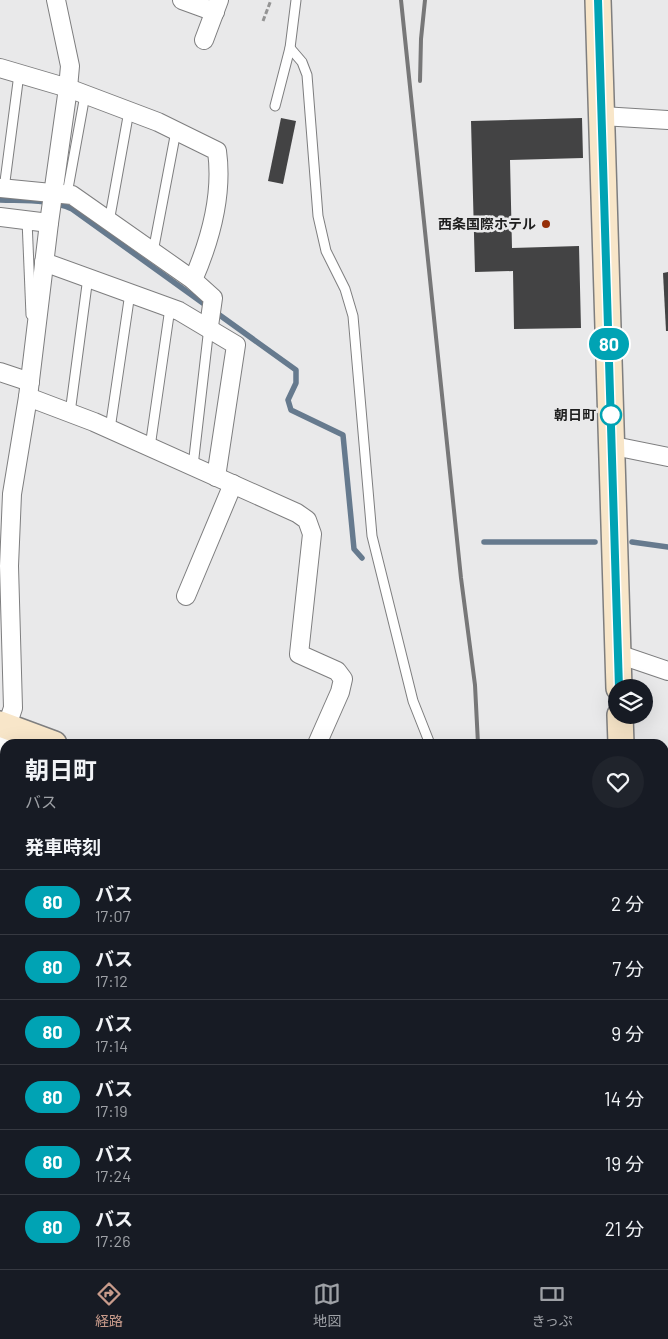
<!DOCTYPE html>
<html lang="ja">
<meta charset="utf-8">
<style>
:root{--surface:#171b24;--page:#20242c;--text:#f1f3f6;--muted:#9ea1a6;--line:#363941;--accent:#c89b8b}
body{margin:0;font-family:Barlow,"Noto Sans JP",sans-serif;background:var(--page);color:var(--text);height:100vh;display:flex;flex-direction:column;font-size:19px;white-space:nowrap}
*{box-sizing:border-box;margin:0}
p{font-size:16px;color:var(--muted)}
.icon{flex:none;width:28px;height:28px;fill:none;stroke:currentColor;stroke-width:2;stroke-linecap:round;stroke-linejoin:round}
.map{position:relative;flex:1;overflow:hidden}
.panel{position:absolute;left:0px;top:739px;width:669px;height:531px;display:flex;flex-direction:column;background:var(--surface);border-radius:15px 15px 0 0;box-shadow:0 5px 20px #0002}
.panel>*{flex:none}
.badge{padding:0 10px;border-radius:16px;font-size:18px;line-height:32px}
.fabs{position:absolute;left:608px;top:679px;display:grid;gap:10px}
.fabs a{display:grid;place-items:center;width:45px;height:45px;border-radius:50%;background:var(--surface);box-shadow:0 5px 20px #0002;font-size:25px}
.map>.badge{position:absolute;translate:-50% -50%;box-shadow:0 0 0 2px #fff}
h2{padding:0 25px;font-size:19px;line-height:45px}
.round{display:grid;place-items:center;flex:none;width:52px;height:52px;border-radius:26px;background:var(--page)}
.head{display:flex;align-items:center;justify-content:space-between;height:85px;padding:0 25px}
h1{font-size:24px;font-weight:700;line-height:38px}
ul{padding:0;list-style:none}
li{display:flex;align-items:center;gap:15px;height:65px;padding:0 25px;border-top:1px solid var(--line)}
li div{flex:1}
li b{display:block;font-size:19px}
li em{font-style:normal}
li .badge{min-width:55px;font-weight:700;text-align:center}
.menu{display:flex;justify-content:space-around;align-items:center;height:70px;border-top:1px solid var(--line);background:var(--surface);font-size:14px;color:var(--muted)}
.menu a{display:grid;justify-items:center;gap:2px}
.menu .selected{color:var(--accent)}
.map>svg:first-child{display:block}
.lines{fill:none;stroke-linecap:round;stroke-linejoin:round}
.stream{stroke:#667a8e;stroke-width:5.5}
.building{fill:#434344}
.lane-casing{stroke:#7e7e7f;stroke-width:11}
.street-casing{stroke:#7e7e7f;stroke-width:20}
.secondary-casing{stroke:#7e7e7f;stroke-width:28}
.path{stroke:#949494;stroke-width:3;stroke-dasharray:5 2.5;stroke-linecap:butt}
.lane{stroke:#fff;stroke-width:9}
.street{stroke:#fff;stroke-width:18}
.secondary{stroke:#f8e6c9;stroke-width:25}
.rail{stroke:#777778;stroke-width:4}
.line-casing{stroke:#fff;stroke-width:11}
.line{stroke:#00a3b4;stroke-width:8}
.poi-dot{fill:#962f08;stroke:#e9e9ea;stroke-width:2}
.stop-dot{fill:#fff;stroke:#00a3b4;stroke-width:2.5}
.labels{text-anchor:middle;stroke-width:5;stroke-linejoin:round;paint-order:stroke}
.poi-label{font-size:14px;font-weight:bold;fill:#1f1f1f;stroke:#e9e9ea;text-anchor:end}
.stop-label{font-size:14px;font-weight:bold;fill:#1f1f1f;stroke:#e9e9ea;text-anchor:end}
</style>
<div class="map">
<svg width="668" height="1269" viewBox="0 0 668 1269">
<rect width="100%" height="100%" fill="#e9e9ea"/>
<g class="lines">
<g class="stream">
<path d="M0,200C23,201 50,199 72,209L296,370V383L288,400L291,410L343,435L354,549L362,558"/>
<path d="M484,542H595"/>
<path d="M632,542L668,547"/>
</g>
</g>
<g class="building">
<path d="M281,118L296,121L283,184L268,181Z"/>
<path d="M582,118L583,158L510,160L512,248L579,246L581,328L514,329L513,271L475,272L471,121Z"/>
<path d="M668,272V331H666L663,273Z"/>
</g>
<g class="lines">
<g class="lane-casing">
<g id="lane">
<path d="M290,48L302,62L307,75L318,216L326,251L345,289L353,316L372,536L413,701L430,744"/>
<path d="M275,106L290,48L296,0"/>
<path d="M4,189L19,74"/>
<path d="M67,194L85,95"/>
<path d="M27,220L31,315"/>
<path d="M109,222L129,111"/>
<path d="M153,252L176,131"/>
<path d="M70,413L88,277"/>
<path d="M110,429L130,293"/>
<path d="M150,447L170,308"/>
<path d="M193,466L209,327"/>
</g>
</g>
<g class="street-casing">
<g id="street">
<path d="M182,0L215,12"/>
<path d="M204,40L219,0"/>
<path d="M0,68L68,88L158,122L217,151C223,194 210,241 193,280"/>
<path d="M602,116L668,120"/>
<path d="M0,188L72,195L193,280L213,298L209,326"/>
<path d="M0,217L49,223"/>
<path d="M44,262L179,311L236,345L216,477"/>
<path d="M0,372L30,382"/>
<path d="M28,397L94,422L297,513L307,520L312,534L299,654L337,671L343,679L340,692L317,744"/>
<path d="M612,449L624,448L668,457"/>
<path d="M186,596L233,484"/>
<path d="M618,654L668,671"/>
<path d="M0,746L13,708L9,566L12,494L28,397L49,223L68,88L70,66L56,0"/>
<path d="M0,875L5,876"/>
<path d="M0,918L5,922"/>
<path d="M664,1213L668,1215"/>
<path d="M207,1269L209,1265"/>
</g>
</g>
<g class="secondary-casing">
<g id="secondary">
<path d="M598,0L619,688"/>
<path d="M620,715L621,744"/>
<path d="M0,724L54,744"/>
<path d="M664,941L668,943"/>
</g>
</g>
<path class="path" d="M263,21L271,0"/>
<use href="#lane" class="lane"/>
<use href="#street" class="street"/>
<use href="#secondary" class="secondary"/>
<g class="rail">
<path d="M401,0L461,578L475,685L478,744"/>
<path d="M420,81L421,39L425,0"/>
<path d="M527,1265L528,1269"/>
</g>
</g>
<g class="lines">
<g class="line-casing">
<path id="line" d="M598,0L619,688"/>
</g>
<use href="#line" class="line"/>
</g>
<circle class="poi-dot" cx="546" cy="224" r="5"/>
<circle class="stop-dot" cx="611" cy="415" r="10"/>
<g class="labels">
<g class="poi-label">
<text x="536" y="229">西条国際ホテル</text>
</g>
<g class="stop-label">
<text x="596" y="420">朝日町</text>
</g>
</g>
</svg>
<div class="fabs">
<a><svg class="icon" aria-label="layers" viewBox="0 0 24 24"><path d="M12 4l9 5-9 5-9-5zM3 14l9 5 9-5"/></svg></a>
</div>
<b class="badge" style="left:609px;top:344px;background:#00a3b4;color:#fff">80</b>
<section class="panel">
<div class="head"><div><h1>朝日町</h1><p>バス</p></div><a class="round"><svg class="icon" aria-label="heart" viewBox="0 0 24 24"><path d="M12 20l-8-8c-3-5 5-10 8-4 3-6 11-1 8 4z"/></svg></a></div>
<h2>発車時刻</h2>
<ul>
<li><span class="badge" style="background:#00a3b4;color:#fff">80</span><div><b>バス</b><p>17:07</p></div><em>2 分</em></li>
<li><span class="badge" style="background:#00a3b4;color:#fff">80</span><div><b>バス</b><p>17:12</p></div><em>7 分</em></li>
<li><span class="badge" style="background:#00a3b4;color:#fff">80</span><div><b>バス</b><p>17:14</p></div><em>9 分</em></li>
<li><span class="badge" style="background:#00a3b4;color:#fff">80</span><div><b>バス</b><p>17:19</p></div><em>14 分</em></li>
<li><span class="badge" style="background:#00a3b4;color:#fff">80</span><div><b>バス</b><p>17:24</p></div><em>19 分</em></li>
<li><span class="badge" style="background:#00a3b4;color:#fff">80</span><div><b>バス</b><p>17:26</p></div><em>21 分</em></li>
</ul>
</section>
</div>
<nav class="menu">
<a class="selected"><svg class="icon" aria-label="directions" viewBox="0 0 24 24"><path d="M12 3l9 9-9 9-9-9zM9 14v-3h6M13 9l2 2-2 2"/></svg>経路</a>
<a><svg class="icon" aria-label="map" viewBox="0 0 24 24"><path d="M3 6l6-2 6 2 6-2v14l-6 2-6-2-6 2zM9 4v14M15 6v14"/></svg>地図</a>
<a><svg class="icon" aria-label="tickets" viewBox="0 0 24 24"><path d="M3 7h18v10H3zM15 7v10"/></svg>きっぷ</a>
</nav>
